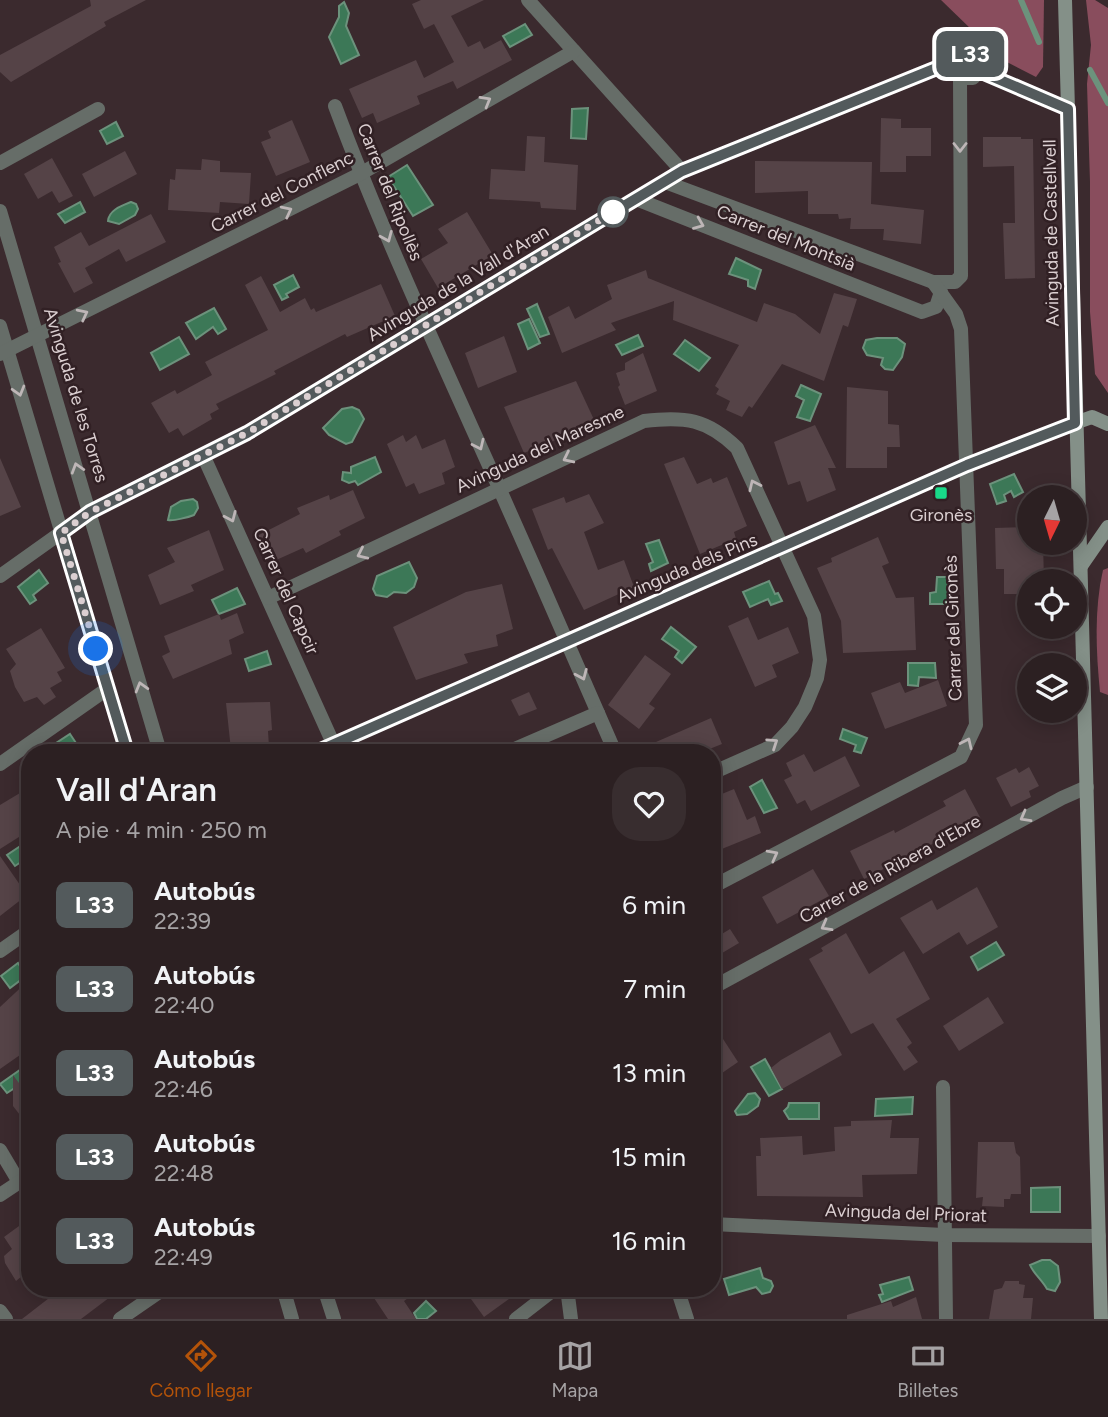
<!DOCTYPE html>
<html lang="es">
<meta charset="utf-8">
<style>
:root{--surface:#2c2022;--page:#382d2f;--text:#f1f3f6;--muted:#a6a3a5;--line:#483e40;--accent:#b45309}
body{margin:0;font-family:Figtree,sans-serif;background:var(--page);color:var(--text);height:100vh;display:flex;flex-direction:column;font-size:26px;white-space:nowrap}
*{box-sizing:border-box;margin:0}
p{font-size:23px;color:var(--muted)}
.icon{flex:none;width:38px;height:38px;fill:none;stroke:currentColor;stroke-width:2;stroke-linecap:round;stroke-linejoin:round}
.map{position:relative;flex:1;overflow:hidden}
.sheet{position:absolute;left:21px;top:744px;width:700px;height:553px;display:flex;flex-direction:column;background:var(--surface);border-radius:28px;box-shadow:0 4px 18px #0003,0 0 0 2px var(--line)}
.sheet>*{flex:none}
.badge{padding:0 14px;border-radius:10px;font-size:24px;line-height:46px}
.needle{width:46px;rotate:185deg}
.tools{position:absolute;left:1017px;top:485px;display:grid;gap:14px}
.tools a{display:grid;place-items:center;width:70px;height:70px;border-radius:50%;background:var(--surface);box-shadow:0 4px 18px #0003,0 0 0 2px var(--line);font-size:35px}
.you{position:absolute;width:35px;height:35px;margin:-18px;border:5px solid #fff;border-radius:50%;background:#1a73e8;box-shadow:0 0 0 10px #1a73e833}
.map>.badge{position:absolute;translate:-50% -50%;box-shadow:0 0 0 4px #fff}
.round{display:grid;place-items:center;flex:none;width:74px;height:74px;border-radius:28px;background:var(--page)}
.summary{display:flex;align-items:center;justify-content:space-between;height:119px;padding:0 35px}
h1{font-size:33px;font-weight:600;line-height:52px}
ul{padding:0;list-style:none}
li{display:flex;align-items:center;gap:21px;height:84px;padding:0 35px}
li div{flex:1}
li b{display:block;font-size:26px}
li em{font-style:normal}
li .badge{min-width:77px;font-weight:700;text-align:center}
.tab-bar{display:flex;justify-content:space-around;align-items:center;height:98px;border-top:2px solid var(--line);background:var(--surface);font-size:19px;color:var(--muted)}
.tab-bar a{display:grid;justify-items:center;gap:4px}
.tab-bar .active{color:var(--accent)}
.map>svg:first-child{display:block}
.forest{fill:#894d5d}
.water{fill:#3c7857;stroke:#6c927c;stroke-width:2}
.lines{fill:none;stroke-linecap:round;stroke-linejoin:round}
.stream{stroke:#6c927c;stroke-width:6}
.building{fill:#554347}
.street{stroke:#666d68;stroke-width:14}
.secondary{stroke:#849088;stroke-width:14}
.oneway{stroke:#beb6b7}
.line-casing{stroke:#fff;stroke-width:16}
.line{stroke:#535a5c;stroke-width:10}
.walk{stroke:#dbcfd1;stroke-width:7;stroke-dasharray:0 12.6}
.stop-dot{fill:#fff;stroke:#535a5c;stroke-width:3.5}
.poi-dot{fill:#19d989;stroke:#312024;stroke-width:2.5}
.labels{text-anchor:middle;stroke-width:5;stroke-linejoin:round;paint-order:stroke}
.street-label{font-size:18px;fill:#dbcfd1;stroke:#312024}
.poi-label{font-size:18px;fill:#dbcfd1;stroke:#312024}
</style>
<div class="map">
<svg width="1108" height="1319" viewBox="0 0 1108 1319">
<rect width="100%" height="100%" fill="#3b2a2e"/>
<g class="forest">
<path d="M941,0H1044L1043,67L1036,77L1003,60Z"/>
<path d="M1086,0H1095L1108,8V393L1095,374L1090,312V182L1087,84L1091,45Z"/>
<path d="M1108,568V695L1100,692C1096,652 1094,609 1103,570Z"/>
</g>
<g class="water">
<path d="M344,2L349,13L346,26L359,55L341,64L329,37L339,17V6Z"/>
<path d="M525,24L532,35L510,47L503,36Z"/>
<path d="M588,108L586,139L571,138L572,109Z"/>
<path d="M116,122L123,136L107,144L100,131Z"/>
<path d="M407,165L433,205L413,216L388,177Z"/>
<path d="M80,202L85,212L65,223L58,214Z"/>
<path d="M131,202L136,204L138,209L135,215L119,224L108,221C109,210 121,206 131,202Z"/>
<path d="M736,258L761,270L755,289L748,286V280L729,274Z"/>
<path d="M293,275L299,287L286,294L288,297L282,300L274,285Z"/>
<path d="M537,304L549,334L540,337L527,309Z"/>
<path d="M214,308L226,329L218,334L213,327L196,339L186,323Z"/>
<path d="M529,319L540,343L528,349L518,324Z"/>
<path d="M638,335L643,346L622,355L616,345Z"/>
<path d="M179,337L189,354L160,370L151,353Z"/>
<path d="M877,338H897L905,344L902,357L893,370L885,369L881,365L883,358L867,355L863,348L866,340Z"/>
<path d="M685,340L710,358L699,371L674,354Z"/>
<path d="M801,385L821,394L810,421L797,417L804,400L796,396Z"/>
<path d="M352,407L359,410L364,419L352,442L346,444L329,435L323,428L342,409Z"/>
<path d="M375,457L381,472L358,485L355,481L349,483L342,480L343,472L351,473V467Z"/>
<path d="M1014,474L1023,492L1014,497L1011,491L1004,495L1006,501L997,504L990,484Z"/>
<path d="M193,499L197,502L198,508L194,515C189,517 174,521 168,520L171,507L181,501Z"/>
<path d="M659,540L668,563L651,571L649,564L653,562L646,544Z"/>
<path d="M409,562L417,578L414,587L406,593L394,592L387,597L376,595L373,589L377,576Z"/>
<path d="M39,570L48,583L33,595L36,600L30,604L18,587Z"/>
<path d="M937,577H948V604H930V593L936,592Z"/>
<path d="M769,581L775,594L778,593L782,601L771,605L768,599L750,607L743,592Z"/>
<path d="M237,588L245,604L219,614L212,600Z"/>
<path d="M671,627L696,647L682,663L675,657L679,651L662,639Z"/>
<path d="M267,651L271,664L249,671L245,659Z"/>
<path d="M908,663H935L936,678L919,677L918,686L908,685Z"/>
<path d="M843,729L867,738L861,753L854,751L856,745L840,739Z"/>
<path d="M70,734L76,743L71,748L74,752H54L50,747Z"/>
<path d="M762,780L777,808L764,813L750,787Z"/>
<path d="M28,841L30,856L15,866L7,855Z"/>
<path d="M996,942L1004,955L978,970L971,957Z"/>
<path d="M18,963L26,976L10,988L1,976Z"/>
<path d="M765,1059L782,1089L769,1096L751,1067Z"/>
<path d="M27,1065L30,1070V1078L7,1093L0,1084Z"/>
<path d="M755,1093L760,1099L758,1106L747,1114L737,1115L735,1111L748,1094Z"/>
<path d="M913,1097L912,1114L875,1116L876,1099Z"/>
<path d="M789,1103H819V1119H789L784,1111L788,1107Z"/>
<path d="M1060,1187V1212H1031V1188Z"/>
<path d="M1042,1260H1050L1058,1266L1060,1282L1055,1291L1047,1289C1042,1280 1033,1273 1030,1265Z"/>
<path d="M760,1268L763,1278L771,1281L773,1286L770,1292L762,1294L756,1287L729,1295L724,1279Z"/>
<path d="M909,1277L913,1290L882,1302L879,1295L883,1294L880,1285Z"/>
<path d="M426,1301L436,1311L426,1319H417L414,1313Z"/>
</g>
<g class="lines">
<g class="stream">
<path d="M1021,0L1039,42"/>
<path d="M1090,70L1108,103"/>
</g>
</g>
<g class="building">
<path d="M90,0H146L104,22L106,26L11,82L0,72V55L91,6Z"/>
<path d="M421,0H484L451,16L468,47L480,41L484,49L501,40L512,60L457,89L453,81L417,96L420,104L377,123L373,113L362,118L349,89L416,60L424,78L454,62L434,24L424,29L412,4Z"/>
<path d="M881,118L901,119V128H931V156H906V172H880Z"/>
<path d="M292,120L310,162L276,176L261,142L271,138L268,131Z"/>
<path d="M527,136L545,137L544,162L578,165L576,210L541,208L540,202L489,199L491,169L525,171Z"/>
<path d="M983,137H1021V139H1033L1035,278L1005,279L1003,223H1015L1014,166L983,167Z"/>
<path d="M125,151L137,174L94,197L82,174Z"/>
<path d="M52,158L73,196L59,203L52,191L38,199L24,174Z"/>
<path d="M202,159L220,161V172L251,173L249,204L220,202L219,213L168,210L170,179L175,180L176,169L201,170Z"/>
<path d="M755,161L872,162L871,204L924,210L921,244L883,240L884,229H850L851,218L839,219L838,214H808V191L755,193Z"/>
<path d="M467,212L493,255L438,288L421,259L448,243L438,229Z"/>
<path d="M151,214L166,242L126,262L119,249L85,268L93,283L74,293L58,263L61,262L54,247L81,232L89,246Z"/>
<path d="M646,270L648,278L757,322L764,303L795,314L820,334L834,293L857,299L848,327L843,325L824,381L782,364L752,408L749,406L742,417L726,410L730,401L716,394L719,389L715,386L739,345L673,320L674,301L611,323L616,330L562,353L548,317L569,306L575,319L612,299L607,285Z"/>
<path d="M261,276L280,312L305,298L311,310L314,308L316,312L381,284L395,316L347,337L345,334L274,371L276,374L216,404L219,409L210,414L212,419L183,436L178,428L169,433L151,403L175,390L177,394L212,375L205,362L268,330L245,285Z"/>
<path d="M504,336L517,372L478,388L465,353Z"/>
<path d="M643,353L657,391L625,405L618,387L620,385L616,373L625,370V363Z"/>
<path d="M576,381L596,424L524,453L504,407Z"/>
<path d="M847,387L888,391V424L899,425L900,447H887V468H846Z"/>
<path d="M815,425L836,468H828L836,490L807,502L800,481L788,485L774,442Z"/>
<path d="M403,435L406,442L416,435L422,449L445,439L455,467L442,473L445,484L419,494L414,483L406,487L387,444Z"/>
<path d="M684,457L697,484L711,478L713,483L727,477L747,526L734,532L736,539L700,554L664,464Z"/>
<path d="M0,458L21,507L0,516Z"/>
<path d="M353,490L365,518L339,531L341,535L306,553L303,548L274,561L265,556L257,536L300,514L297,508L329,495L330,500Z"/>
<path d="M589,494L604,523L584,532L598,570L624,560L634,587L584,610L552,548L548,550L532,509L564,497L566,503Z"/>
<path d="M1029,527V542H1043L1044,581H1029V594H1004V569H996L995,528Z"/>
<path d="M209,530L224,570L191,585L194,591L160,605L148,575L175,562L167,548Z"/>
<path d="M878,537L889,563L882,566L896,598L914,597L916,650L843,653L841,621L817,568L832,562L831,558Z"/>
<path d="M502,584L513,629L496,635L498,646L464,654L468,663L416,680L393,627L466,592Z"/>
<path d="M237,613L244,633L229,640L232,654L173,679L162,656L170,652L164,636L219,614L221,620Z"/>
<path d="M748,617L758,640L788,627L799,653L772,665L777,677L755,687L728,626Z"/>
<path d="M41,628L65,668L57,672L62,681L50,688L56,697L44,705L37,697L24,702L15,687L10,671L16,664L6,649Z"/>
<path d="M645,655L671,674L649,704L655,708L639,729L608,705Z"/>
<path d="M938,680L947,706L885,729L871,693L900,682L905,693Z"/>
<path d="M529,692L537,709L519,716L511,700Z"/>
<path d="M270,702L272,730L268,731L269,747L231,750L226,703Z"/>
<path d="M711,718L722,744L702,752H633Z"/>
<path d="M804,754L814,772L845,756L860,786L811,811L805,800L797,804L784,780L792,776L786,763Z"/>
<path d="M1029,767L1039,786L1029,791L1031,797L1011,807L996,778L1016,768L1019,773Z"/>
<path d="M30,787V830L0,849V805Z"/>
<path d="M734,789L747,820L755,816L761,833L712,853V798Z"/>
<path d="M965,789L981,819L864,879L850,851L894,830L895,833L946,806L943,801Z"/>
<path d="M0,856L27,895L0,916Z"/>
<path d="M813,869L829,896L777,924L762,897Z"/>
<path d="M977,887L998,927L967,945L959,932L923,954L900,918L932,900L937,910Z"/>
<path d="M730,929L739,943L712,959V940Z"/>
<path d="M846,933L869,974L904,951L930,999L896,1019L912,1043L907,1047L918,1062L904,1071L873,1023L851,1034L809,959L823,951L821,948Z"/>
<path d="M30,979V1048L0,1069V1007Z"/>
<path d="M988,997L1004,1023L959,1051L943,1026Z"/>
<path d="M712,1022L738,1062L712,1080Z"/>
<path d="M830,1032L842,1055L782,1089L771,1068L781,1060Z"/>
<path d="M13,1075L30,1098V1128L13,1106Z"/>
<path d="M892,1120L890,1138H919L917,1174L862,1175L863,1197L757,1196L756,1156H761L760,1138L802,1136L803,1155L835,1151L834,1127L851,1126V1121Z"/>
<path d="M978,1142H1014L1016,1153L1020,1157L1021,1194H1011L1010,1199H1004V1207L982,1206L983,1197L976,1198Z"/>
<path d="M30,1218V1273L28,1271L16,1281L5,1263L4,1256L12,1249L4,1237Z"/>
<path d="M1005,1281H1019V1284L1025,1285L1023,1298H1033L1031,1319H989L994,1290L1002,1288Z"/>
<path d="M62,1288H122L81,1319H22Z"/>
<path d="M380,1288H422L404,1301L416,1319H388L372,1295Z"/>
<path d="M463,1288H524L484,1317Z"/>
<path d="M916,1297L922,1319H847V1315L891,1301L893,1307Z"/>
</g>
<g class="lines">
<g class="street">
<path d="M528,0L682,171"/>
<path d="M979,71L1068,109"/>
<path d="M335,106C384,237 443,363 500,490C539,577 577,665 615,752"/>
<path d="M0,163L98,109"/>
<path d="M665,182L933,282H955L961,276L960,78"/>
<path d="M636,199L922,312L936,307L941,292"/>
<path d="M0,211L160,752"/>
<path d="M0,326L127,752"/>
<path d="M0,354L360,174L574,51"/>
<path d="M203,455L337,752"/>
<path d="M0,576L90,512L247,433L682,171L954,61L961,54L974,55L979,62V71L973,78H960L953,69L954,61"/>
<path d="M268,598L644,421C685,416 707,419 737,448L814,616L820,660L817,678L805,707L792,727L775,745L712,773"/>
<path d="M316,752L967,465L1075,423"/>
<path d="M508,752L598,713"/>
<path d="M0,764L107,689"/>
<path d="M712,887L961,757L976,725L961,329L956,314L933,282"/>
<path d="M0,951L30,930"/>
<path d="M712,988L1062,798L1087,787"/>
<path d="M943,1087L946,1319"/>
<path d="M0,1150L19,1182"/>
<path d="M0,1195L30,1175"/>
<path d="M712,1224L944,1235L1099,1236"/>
<path d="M283,1288L292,1319"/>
<path d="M324,1288L334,1319"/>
<path d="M567,1288L571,1319"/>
<path d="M677,1288L687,1319"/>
<path d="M0,1311L6,1319"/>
<path d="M120,1319L165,1288"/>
<path d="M516,1319L556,1288"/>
</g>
<g class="secondary">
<path d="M1065,0L1101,1319"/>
<path d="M1075,423L1092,417L1108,424"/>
<path d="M1081,566L1108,527"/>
</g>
</g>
<defs><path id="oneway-chevron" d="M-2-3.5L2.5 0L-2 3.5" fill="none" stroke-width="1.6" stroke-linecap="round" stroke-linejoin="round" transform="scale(1.75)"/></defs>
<g class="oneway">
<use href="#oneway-chevron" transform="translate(486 101) rotate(-30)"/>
<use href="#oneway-chevron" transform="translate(960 147) rotate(90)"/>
<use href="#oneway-chevron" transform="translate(287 211) rotate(-27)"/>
<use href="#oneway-chevron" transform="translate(699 224) rotate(22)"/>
<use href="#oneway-chevron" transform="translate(387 237) rotate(67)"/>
<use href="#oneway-chevron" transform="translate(83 314) rotate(-27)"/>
<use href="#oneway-chevron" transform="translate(19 391) rotate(74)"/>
<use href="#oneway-chevron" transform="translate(479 445) rotate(65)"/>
<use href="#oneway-chevron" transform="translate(568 458) rotate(154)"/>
<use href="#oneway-chevron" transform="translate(77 468) rotate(-107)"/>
<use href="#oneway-chevron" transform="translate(754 485) rotate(-115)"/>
<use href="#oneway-chevron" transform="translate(231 517) rotate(66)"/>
<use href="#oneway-chevron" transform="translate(362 554) rotate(155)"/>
<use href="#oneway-chevron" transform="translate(582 675) rotate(67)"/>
<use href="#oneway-chevron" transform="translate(141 687) rotate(-106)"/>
<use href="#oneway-chevron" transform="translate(773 743) rotate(-34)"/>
<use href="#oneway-chevron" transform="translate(967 743) rotate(-65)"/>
<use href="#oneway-chevron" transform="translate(1025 817) rotate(151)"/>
<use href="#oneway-chevron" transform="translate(773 855) rotate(-28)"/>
<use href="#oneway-chevron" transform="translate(826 926) rotate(151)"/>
</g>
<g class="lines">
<g class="line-casing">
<path id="line" d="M127,752L61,533L90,512L247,433L682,171L954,61L961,54L974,55L979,62V71L1068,109L1075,423L967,465L316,752"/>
</g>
<use href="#line" class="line"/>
<path class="walk" d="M96,649L61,533L90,512L247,433L613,212"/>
</g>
<circle class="stop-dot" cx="613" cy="212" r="14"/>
<rect class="poi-dot" x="934" y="486" width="14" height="14" rx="3.5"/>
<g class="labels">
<g class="street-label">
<text transform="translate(282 192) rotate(-27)" y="6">Carrer del Conflenc</text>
<text transform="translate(390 192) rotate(68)" y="6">Carrer del Ripollès</text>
<text transform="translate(1051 233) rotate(-91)" y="6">Avinguda de Castellvell</text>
<text transform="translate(786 238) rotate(22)" y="6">Carrer del Montsià</text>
<text transform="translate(458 283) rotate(-31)" y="6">Avinguda de la Vall d'Aran</text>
<text transform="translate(76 395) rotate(73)" y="6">Avinguda de les Torres</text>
<text transform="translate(540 449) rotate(-25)" y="6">Avinguda del Maresme</text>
<text transform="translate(687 568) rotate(-23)" y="6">Avinguda dels Pins</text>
<text transform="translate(286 591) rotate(66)" y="6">Carrer del Capcir</text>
<text transform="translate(953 628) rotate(-92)" y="6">Carrer del Gironès</text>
<text transform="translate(890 869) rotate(-29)" y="6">Carrer de la Ribera d'Ebre</text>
<text transform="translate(906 1213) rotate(2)" y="6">Avinguda del Priorat</text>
</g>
<g class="poi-label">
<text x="941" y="521">Gironès</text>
</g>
</g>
</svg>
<div class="tools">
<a><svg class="needle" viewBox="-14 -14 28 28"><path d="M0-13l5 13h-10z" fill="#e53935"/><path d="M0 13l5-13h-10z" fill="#a6a3a5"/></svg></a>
<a><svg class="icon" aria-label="locate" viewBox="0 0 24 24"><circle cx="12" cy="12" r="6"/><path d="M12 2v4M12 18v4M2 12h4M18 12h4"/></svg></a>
<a><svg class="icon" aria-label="layers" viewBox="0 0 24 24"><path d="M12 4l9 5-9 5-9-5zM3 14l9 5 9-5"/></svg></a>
</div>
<div class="you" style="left:96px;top:649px"></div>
<b class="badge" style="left:970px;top:54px;background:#535a5c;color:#fff">L33</b>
<section class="sheet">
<div class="summary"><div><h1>Vall d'Aran</h1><p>A pie · 4 min · 250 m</p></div><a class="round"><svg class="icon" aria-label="heart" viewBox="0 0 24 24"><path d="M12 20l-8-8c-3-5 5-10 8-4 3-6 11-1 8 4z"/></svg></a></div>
<ul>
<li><span class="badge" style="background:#535a5c;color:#fff">L33</span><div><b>Autobús</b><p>22:39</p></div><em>6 min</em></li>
<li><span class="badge" style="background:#535a5c;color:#fff">L33</span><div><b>Autobús</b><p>22:40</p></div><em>7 min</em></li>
<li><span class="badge" style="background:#535a5c;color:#fff">L33</span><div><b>Autobús</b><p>22:46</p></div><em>13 min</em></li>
<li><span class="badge" style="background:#535a5c;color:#fff">L33</span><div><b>Autobús</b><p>22:48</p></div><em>15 min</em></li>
<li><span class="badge" style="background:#535a5c;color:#fff">L33</span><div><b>Autobús</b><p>22:49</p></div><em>16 min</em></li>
</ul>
</section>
</div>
<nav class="tab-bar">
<a class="active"><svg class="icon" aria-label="directions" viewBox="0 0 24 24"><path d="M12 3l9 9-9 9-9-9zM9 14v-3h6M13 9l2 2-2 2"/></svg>Cómo llegar</a>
<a><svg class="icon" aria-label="map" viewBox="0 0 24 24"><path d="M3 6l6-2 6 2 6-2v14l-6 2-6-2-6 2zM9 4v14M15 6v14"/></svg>Mapa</a>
<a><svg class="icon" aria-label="tickets" viewBox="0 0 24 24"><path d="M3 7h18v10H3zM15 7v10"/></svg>Billetes</a>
</nav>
